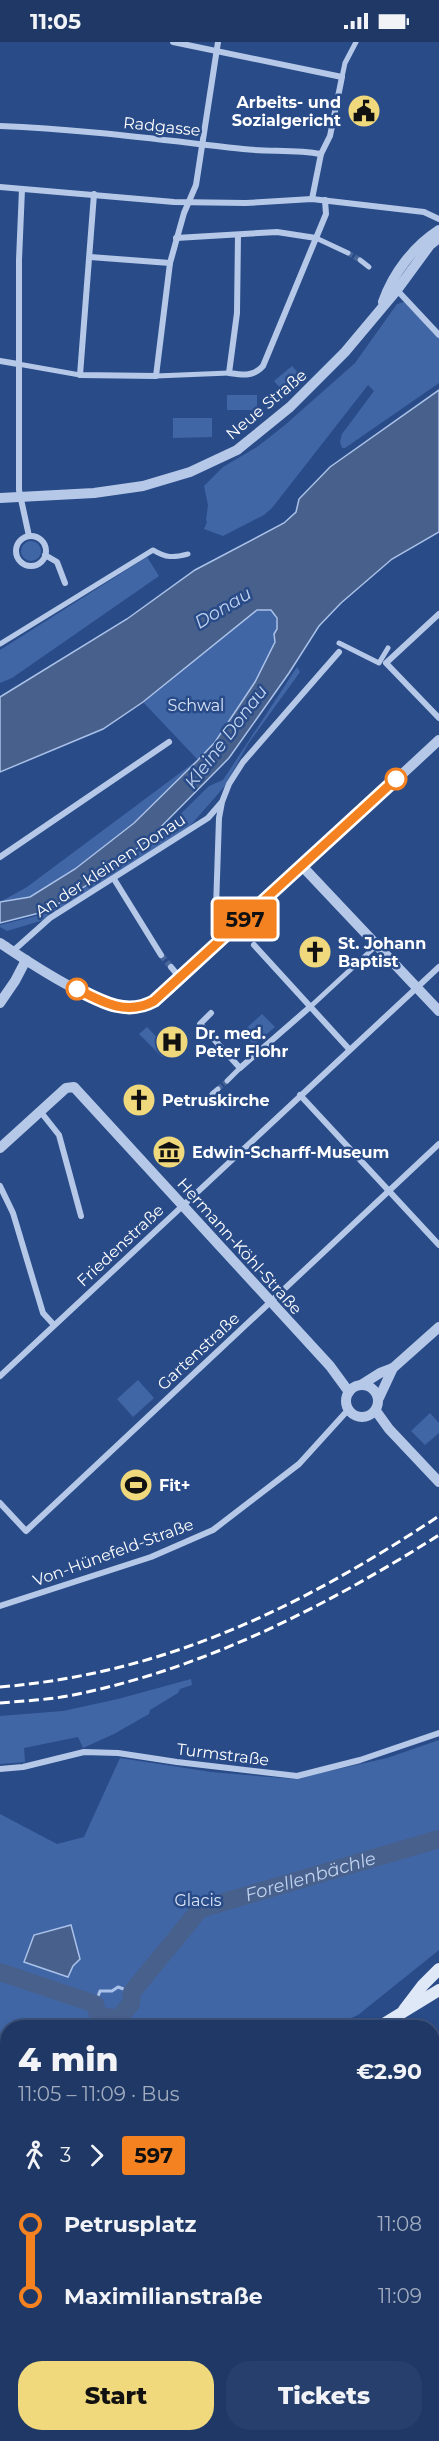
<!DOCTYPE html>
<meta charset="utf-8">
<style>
:root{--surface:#1f3866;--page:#273f6c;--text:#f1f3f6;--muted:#a1acbf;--line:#3c527a;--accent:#f0d87c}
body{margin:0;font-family:Montserrat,sans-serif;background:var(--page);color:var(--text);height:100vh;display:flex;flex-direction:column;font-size:22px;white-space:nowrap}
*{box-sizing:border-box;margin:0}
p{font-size:20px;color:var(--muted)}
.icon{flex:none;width:33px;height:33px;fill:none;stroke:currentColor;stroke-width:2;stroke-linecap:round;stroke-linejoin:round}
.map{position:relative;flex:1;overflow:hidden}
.panel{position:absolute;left:0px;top:1978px;width:440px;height:422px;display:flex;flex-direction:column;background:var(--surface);border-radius:24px 24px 0 0;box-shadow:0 3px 9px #0003,0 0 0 2px var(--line)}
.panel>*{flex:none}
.badge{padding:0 12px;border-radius:4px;font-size:21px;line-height:39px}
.map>.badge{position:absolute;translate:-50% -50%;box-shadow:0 0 0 3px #fff}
.legs{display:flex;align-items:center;gap:9px;height:66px;padding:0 18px;font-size:20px}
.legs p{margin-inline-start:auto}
.headline{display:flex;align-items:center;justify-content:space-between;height:102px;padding:0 18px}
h1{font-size:33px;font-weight:800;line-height:45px}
.action{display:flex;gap:12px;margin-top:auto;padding:12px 18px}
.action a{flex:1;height:69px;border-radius:24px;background:var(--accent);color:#111;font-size:24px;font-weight:800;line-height:69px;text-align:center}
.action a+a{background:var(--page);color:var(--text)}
ul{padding:0 18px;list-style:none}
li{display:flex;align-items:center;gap:21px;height:72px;font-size:22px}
li i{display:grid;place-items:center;width:9px;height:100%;margin:0 8px;background:currentColor}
li i::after{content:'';width:15px;height:15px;margin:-8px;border:4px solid;border-radius:50%;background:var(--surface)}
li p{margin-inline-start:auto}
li:first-child i{background:linear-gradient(#0000 50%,currentColor 0)}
li:last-child i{background:linear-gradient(currentColor 50%,#0000 0)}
.status{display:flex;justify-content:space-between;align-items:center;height:42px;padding:0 30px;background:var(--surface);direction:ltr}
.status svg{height:16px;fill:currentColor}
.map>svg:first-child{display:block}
.green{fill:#4166a6}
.water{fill:#48608c;stroke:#aac2e9;stroke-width:1.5}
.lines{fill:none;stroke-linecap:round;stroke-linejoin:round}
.stream{stroke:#aac2e9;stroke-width:3}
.river{stroke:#48608c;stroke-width:18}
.pedestrian-tunnel{stroke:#49669a;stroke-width:5;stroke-dasharray:5 2.5;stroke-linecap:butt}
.minor-tunnel{stroke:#49669a;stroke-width:6;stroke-dasharray:6 3;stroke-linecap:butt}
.pedestrian{stroke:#b5c8e8;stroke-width:5}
.minor{stroke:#b5c8e8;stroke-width:6}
.tertiary{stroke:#b5c8e8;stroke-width:10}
.secondary{stroke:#dfe8f7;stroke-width:12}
.rail{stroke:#fff;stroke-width:3;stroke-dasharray:10 4.5;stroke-linecap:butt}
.line-1-casing{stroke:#fff;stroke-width:14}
.line-1{stroke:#f58220;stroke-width:9}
.stop-1-dot{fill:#fff;stroke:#f58220;stroke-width:3}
.labels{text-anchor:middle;stroke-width:5;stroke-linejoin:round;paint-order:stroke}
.poi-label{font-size:16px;font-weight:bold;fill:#fff;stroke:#294b88;text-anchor:start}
.street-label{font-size:16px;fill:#fff;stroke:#294b88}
.park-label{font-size:16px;fill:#d9e4f7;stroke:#294b88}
.water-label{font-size:18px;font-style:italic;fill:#c1d3f0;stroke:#294b88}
</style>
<div class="status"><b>11:05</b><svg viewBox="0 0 49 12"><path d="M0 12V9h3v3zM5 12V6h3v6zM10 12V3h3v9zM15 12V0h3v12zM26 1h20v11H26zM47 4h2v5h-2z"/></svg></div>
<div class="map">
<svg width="439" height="2399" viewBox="0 0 439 2399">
<rect width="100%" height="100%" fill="#294b88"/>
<g class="green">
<path d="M404,260L439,295V341L345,406H342L340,400L342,392L374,349L368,343L272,466L264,473L223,494L204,487L207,480L206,478L208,463L204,444L223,425L257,405L285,383L355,321L397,262Z"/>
<path d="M292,324L300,333L282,348L274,339Z"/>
<rect x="227" y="353" width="30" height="15"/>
<path d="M173,376H212V395L173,396Z"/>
<circle cx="31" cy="509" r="10"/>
<path d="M147,515L159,534L12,636L0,641V608Z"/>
<path d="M264,566L271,568C298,594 220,695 198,718L143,660L257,568Z"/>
<path d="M297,625L300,630L248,702L225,744L189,785L50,876L7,889L0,885V883L48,871L149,803L209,744L223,738Z"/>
<path d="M196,719L135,779L75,827L30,855L0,860L27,845Z"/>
<path d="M262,972L275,985L254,1003L242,990Z"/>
<path d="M147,985L169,1008L162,1015L139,992Z"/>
<path d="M138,1338L154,1356L133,1375L117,1357Z"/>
<path d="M430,1371L439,1381V1391L425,1403L411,1389Z"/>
<path d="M191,1637L192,1643L180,1647L178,1651L150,1668L149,1672L114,1692L83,1706L78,1695L24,1706L25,1720L0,1722V1674L63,1669L118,1657Z"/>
<path d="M439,1698V1908L358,1973L328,1986H8L7,2086L0,2088V1772L57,1802L84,1795L120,1716L211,1730L294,1737L387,1716Z"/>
<path d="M236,2393H303L307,2399H238Z"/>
</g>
<g class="water">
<path d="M439,348V490L392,517L341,561L319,584L289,631L229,716L147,799L95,838L47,869L0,881V860L30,855L75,827L134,781L198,718L215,700L255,640L275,600L274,592L277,587V576L271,568H257L143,660L103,687L0,730V655L127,577L195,528L284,481L296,470L299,457L330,425Z"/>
<path d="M71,1883L80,1917L73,1924L68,1935L24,1920L34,1893Z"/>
</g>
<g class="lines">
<path class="stream" d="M95,1962L100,1949H112L118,1945L132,1950"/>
<path class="river" id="s1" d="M0,1930L95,1962L98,1973L117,1977L131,1962L132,1950L200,1867L439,1797"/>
<g class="pedestrian-tunnel">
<path d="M348,211L360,218"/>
<path d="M218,1047L227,1039"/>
</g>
<path class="minor-tunnel" d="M161,913L171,925"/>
<g class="pedestrian">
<path d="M342,35L345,21L356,0"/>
<path d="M316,196L348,211"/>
<path d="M360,218L369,225"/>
<path d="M18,322L80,333"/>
<path d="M156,334L229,331"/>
<path d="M339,601L379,621L388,606"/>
<path d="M0,602L153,508C166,516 173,516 188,512"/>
<path d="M310,965L377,903"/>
<path d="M227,1039L240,1026"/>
<path d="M212,1052L218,1047"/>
</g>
<g class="minor">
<path d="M173,0L342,35L330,94L321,112L312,157"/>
<path d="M0,84C81,87 162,98 243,107C269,110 295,107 321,112"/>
<path d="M0,145L174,160L246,161L312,157L424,170L439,177"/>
<path d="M22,147L19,218V448L29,494"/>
<path d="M94,152L80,333L156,334L170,221L184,171L196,143L218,0"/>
<path d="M238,193L237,271L229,331C243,333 253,335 263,324L326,172L325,158"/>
<path d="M176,196L277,190L316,196"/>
<path d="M90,215L170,221"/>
<path d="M396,247L439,293"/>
<path d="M0,319L18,322"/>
<circle cx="31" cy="509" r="15"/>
<path d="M45,513L57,520L65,541"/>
<path d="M439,572L386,621L439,676"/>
<path d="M0,815L169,700"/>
<path d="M114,837L161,913"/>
<path d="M234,888L216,866L219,776L222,760L229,742L243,720L339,610"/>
<path d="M254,903L349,1007"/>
<path d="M13,909L50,876L208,776L221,761"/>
<path d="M171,925L181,937"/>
<path d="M211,971L200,982L240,1026L310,965"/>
<path d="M300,1053L439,1203"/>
<path d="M40,1069L59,1093L81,1174"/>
<path d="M0,1144L13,1171L43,1271L54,1283"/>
<path d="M0,1334L439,925"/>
<path d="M0,1461L26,1489L439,1102"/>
<path d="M0,1564L151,1515L213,1488L299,1422L348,1368"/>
<path d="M0,1727L23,1725L84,1710L118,1711L177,1720L297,1734L360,1718L439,1691"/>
<path d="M432,2213L439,2206"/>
<path d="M317,2392L320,2399"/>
<path d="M121,2399L130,2392"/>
</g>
<g class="tertiary">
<path d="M383,260C393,231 414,204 439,188"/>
<path d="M0,456L94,451L143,444L190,430L237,408L290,365L345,310L397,248L430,203L439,196"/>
<path d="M302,824L439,969"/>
<path d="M0,901C32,922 110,977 147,963C160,958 171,946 181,937L439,698"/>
<path d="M0,961L15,939L26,918"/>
<path d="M0,1106L66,1046L74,1045L330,1324L349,1350"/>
<circle cx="362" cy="1359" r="16"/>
<path d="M361,1343L380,1331L393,1326"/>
<path d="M379,1356L393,1326L439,1285"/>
<path d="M376,1369L389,1387L439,1440"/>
</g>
<g class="secondary">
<path d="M404,1968L423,1943L439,1927"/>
<path d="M377,1986L439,1948"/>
<path d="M0,2107L8,2105"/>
</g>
<g class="rail">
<path d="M0,1645C167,1631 301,1565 439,1474"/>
<path d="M0,1661C22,1659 46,1658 68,1654C202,1628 325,1565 439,1493"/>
</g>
</g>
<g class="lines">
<g class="line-1-casing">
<path id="line-1" d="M77,947C102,960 127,974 154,959L396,737"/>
</g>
<use href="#line-1" class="line-1"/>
</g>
<defs>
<g id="civic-disc" transform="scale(1.725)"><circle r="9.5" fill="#f0d87c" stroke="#294b88"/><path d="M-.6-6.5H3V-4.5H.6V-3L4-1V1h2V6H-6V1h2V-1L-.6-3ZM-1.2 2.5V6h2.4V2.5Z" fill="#111"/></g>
<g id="church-disc" transform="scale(1.725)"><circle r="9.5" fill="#f0d87c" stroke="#294b88"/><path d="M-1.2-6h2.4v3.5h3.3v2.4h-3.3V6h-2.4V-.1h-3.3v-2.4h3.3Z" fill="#111"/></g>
<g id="hospital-disc" transform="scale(1.725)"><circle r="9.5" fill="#f0d87c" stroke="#294b88"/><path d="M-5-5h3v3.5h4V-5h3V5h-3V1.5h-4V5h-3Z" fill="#111"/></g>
<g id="museum-disc" transform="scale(1.725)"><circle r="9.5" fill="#f0d87c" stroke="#294b88"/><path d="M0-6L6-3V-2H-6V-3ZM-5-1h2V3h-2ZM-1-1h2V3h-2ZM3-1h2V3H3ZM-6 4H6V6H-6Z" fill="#111"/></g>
<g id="stadium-disc" transform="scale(1.725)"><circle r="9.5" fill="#f0d87c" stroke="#294b88"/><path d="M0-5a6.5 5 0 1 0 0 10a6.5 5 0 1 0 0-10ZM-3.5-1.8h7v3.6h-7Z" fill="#111"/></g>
</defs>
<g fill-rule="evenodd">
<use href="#civic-disc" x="364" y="69"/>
<use href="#church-disc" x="315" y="910"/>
<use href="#hospital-disc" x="172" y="1000"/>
<use href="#church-disc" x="139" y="1058"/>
<use href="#museum-disc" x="169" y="1110"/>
<use href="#stadium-disc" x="136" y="1443"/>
</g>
<g class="stop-1-dot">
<circle cx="396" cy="737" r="10"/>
<circle cx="77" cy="947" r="10"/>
</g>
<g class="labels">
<g class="poi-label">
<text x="341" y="66" text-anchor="end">Arbeits- und<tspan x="341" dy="18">Sozialgericht</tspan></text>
<text x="338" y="907">St. Johann<tspan x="338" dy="18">Baptist</tspan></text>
<text x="195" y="997">Dr. med.<tspan x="195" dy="18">Peter Flohr</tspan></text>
<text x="162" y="1064">Petruskirche</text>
<text x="192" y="1116">Edwin-Scharff-Museum</text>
<text x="159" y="1449">Fit+</text>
</g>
<g class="street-label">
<text transform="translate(162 84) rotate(6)" y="6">Radgasse</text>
<text transform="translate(266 362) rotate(-40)" y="6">Neue Straße</text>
<text transform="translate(110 823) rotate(-33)" y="6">An der kleinen Donau</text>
<text transform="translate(120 1203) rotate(-43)" y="6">Friedenstraße</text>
<text transform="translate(240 1204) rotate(48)" y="6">Hermann-Köhl-Straße</text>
<text transform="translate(198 1309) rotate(-43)" y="6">Gartenstraße</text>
<text transform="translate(113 1510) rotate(-20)" y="6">Von-Hünefeld-Straße</text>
<text transform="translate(223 1712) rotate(7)" y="6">Turmstraße</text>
</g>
<g class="park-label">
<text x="196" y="669">Schwal</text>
<text x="198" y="1864">Glacis</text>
</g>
<g class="water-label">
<text transform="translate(223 566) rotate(-31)" y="6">Donau</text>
<text transform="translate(226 695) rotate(-53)" y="6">Kleine Donau</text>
<text dy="6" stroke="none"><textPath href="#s1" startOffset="386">Forellenbächle</textPath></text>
</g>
</g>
</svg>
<b class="badge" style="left:245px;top:877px;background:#f58220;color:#111">597</b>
<section class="panel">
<div class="headline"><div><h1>4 min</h1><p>11:05 – 11:09 · Bus</p></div><b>€2.90</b></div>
<div class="legs"><svg class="icon" aria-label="walk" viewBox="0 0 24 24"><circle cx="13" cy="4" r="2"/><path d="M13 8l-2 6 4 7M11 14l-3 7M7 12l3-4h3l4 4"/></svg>3<svg class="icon" aria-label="forward" viewBox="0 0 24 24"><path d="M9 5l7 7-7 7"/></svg><b class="badge" style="background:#f58220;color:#111">597</b></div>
<ul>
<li><i style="color:#f58220"></i><b>Petrusplatz</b><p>11:08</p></li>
<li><i style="color:#f58220"></i><b>Maximilianstraße</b><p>11:09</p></li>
</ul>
<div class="action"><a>Start</a><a>Tickets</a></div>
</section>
</div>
